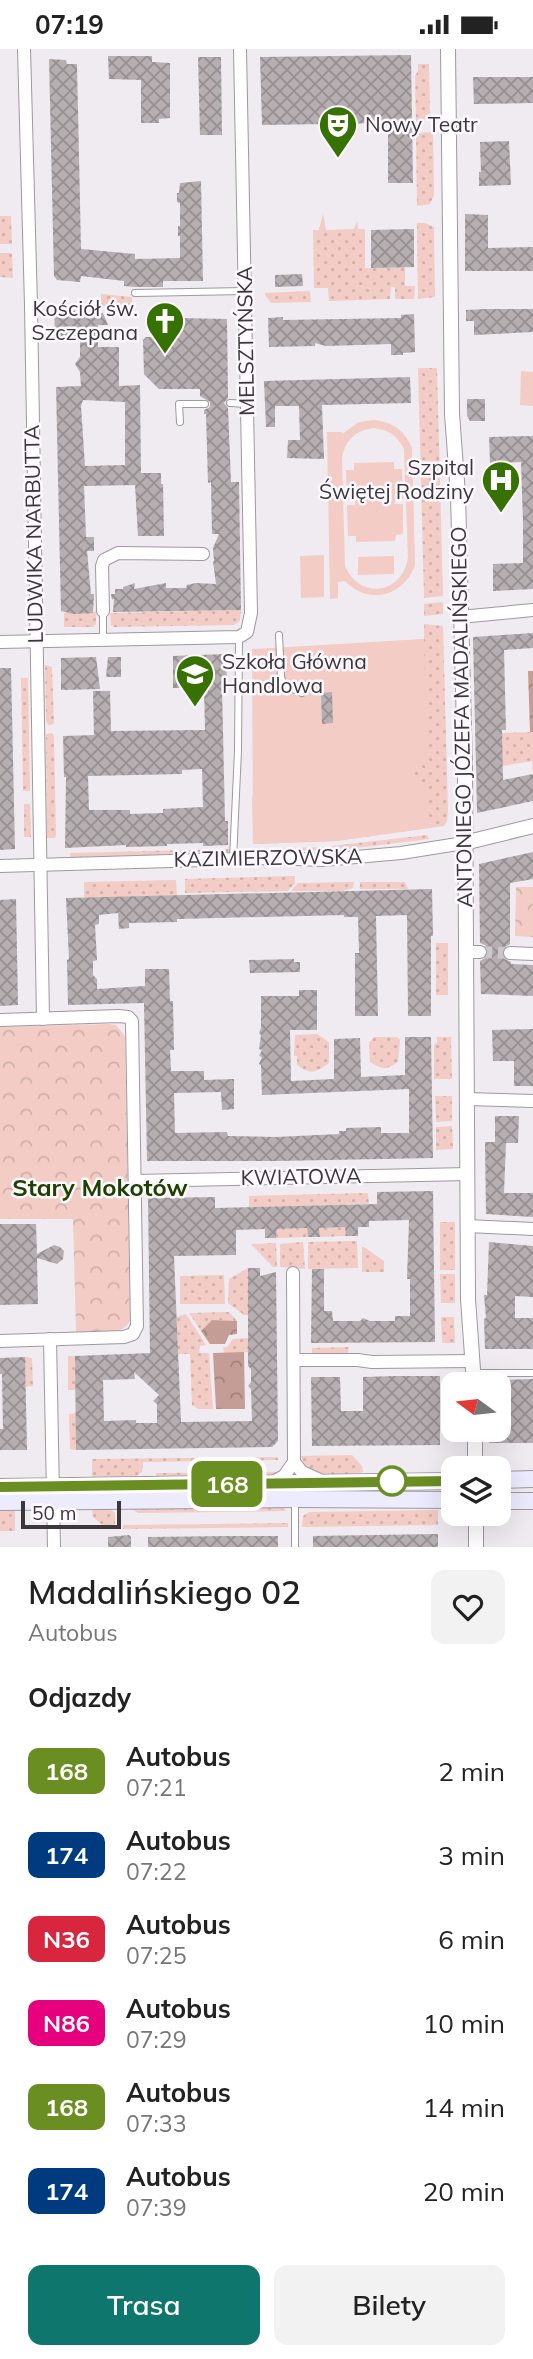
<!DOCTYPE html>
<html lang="pl">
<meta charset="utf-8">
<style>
:root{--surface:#fff;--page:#f2f2f2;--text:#222;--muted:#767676;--accent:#0f766e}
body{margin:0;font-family:Mulish,sans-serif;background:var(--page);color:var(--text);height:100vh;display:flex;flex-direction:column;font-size:26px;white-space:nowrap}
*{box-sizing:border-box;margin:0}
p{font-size:23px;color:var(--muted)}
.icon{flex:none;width:38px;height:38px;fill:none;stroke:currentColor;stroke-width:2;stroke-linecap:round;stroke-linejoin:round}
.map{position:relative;height:1498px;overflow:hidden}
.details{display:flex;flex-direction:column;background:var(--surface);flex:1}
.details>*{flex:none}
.badge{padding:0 14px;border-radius:10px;font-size:24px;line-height:46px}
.needle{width:46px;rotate:285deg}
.buttons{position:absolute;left:441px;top:1323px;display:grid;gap:14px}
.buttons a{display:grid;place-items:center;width:70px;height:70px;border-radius:14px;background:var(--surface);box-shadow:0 7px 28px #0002;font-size:35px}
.scale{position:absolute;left:21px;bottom:18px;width:100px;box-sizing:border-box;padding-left:7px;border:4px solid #3a383b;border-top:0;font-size:19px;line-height:24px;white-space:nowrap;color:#3a383b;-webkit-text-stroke:5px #fdf8fe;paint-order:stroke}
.map>.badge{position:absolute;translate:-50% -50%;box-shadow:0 0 0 4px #fff}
h2{padding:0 28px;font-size:26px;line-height:63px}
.round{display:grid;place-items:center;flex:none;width:74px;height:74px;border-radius:14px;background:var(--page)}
.summary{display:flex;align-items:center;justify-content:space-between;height:119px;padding:0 28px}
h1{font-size:33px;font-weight:600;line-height:52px}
.action{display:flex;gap:14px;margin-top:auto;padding:14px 28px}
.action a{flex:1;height:80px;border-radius:14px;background:var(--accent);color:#fff;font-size:28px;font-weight:600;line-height:80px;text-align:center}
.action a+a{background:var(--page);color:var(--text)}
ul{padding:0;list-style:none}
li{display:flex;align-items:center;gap:21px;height:84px;padding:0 28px}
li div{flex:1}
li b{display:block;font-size:26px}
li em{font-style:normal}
li .badge{min-width:77px;font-weight:700;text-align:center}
.status{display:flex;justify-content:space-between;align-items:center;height:49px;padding:0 35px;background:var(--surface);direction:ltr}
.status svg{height:19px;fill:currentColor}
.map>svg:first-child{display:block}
.grass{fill:url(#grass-dots)}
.forest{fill:url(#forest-crowns)}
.park{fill:url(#park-crowns)}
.garden{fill:#f2ccc5;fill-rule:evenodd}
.building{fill:url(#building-cross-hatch);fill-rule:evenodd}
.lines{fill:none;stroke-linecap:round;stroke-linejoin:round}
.minor-tunnel{stroke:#ccc7cd;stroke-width:12;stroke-dasharray:12 6;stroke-linecap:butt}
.service-casing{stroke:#9e999f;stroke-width:8}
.minor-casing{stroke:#9e999f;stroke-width:14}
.tertiary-casing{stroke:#9e999f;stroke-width:16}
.secondary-casing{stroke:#9e999f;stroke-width:18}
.service{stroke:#fff;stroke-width:6}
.minor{stroke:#fff;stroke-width:12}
.tertiary{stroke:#fff;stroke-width:14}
.secondary{stroke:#ececfe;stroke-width:16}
.line-casing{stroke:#fff;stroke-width:16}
.line{stroke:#6b8e23;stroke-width:10}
.stop-dot{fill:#fff;stroke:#6b8e23;stroke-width:3.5}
.labels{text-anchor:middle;stroke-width:5;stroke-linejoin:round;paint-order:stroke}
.poi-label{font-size:21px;fill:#3a383b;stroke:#fdf8fe;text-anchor:start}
.street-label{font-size:21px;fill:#3a383b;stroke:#fdf8fe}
.quarter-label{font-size:24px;font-weight:bold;fill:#1d4200;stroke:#fdf8fe}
</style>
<div class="status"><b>07:19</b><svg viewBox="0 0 49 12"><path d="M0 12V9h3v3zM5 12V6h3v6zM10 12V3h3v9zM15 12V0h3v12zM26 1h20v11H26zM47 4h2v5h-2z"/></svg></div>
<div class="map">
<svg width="533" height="1498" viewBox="0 0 533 1498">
<defs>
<pattern id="grass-dots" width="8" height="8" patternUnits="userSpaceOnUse" patternTransform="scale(1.75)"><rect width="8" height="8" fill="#f2ccc5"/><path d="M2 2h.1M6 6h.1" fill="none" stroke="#d0b0aa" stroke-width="1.8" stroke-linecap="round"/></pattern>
<pattern id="forest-crowns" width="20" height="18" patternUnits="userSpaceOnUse" patternTransform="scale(1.75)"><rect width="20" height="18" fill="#c49d96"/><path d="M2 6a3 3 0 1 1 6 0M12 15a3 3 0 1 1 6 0" fill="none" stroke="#a0817c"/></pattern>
<pattern id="park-crowns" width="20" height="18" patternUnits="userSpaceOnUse" patternTransform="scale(1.75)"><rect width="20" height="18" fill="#f2ccc5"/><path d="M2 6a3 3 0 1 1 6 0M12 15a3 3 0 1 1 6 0" fill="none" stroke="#d0b0aa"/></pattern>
<pattern id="building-cross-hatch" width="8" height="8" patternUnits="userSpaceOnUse" patternTransform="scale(1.75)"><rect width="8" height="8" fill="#b6aeb1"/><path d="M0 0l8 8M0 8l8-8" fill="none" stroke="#958f91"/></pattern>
</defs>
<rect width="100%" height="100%" fill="#f0ebf1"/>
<g class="grass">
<path d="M418,15H429L430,69L416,73L415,27L418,22Z"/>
<path d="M433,83L434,146L430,155L417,157L416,84Z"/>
<path d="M323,165L326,181L354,180L357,172L358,180H365V219L405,218V237H415L414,250H395V238H391L390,250L329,252L328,239H314L313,181H319Z"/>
<path d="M0,167H11L12,195H0Z"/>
<path d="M417,174H425L434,178L435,248L418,250Z"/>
<path d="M0,204H12L13,229L0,228Z"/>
<path d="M310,242L311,253L271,254L265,246V244Z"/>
<path d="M101,245L132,248V257H101Z"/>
<path d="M418,319H437L443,547L424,549Z"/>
<path d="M443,553V565L424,567V555Z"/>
<path d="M241,561L240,572L234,576L114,578L111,576L110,564Z"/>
<path d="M96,562V575L93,578H64V564H90Z"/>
<path d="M424,575L443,577L448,762L447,772L444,777L336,792L253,795L252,750L284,600L424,590Z"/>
<path d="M45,616L52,618L54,674L52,676H48L46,672Z"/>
<path d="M21,629H28L30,742H23Z"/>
<path d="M533,683V723L532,712L502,717V684Z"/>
<path d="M52,684L54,687L56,786L55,789H47L46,685Z"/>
<path d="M24,755H30L31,788H24Z"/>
<path d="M427,786L429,790L347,800H330L332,797Z"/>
<path d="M325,798V801L238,803V800Z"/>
<path d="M229,800L228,804L70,808V804Z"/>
<path d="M295,827V834L288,842L185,844V830Z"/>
<path d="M176,831L177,847L84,849V833Z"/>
<path d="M354,833L353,839L342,842H291L298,834Z"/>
<path d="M360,833H405L408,840H360Z"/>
<rect x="436" y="894" width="12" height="52"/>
<path d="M317,985L329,993V1014C315,1024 311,1026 297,1016V1007H294L295,986Z"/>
<path d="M374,988H397L400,991L398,1013C386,1021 383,1021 370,1013L369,994Z"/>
<path d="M437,988H451L452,1030H434V995L437,994Z"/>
<path d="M435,1047H452V1072L436,1073Z"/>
<path d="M452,1077L453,1100L436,1101V1078Z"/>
<path d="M368,1144L369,1155L249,1158V1147Z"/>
<rect x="440" y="1173" width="15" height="48"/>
<path d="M345,1178L346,1187L320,1188L319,1179Z"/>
<path d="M307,1179L308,1188L276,1189L277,1180Z"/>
<path d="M357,1192L358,1219L308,1220V1193Z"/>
<path d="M303,1193L305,1220L280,1218V1195Z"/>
<path d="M276,1194L277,1218H273L251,1195Z"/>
<path d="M364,1198L384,1212V1223H362V1198Z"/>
<path d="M248,1219V1266H244L228,1254L229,1230Z"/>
<path d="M440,1225H455V1254H441Z"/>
<path d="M224,1226L225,1255H180V1227Z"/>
<path d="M229,1263L237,1272L212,1271L201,1282L189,1264Z"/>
<path d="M186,1265L206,1296L200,1297L199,1304H209L213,1360H198L192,1356L190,1305H178L177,1268Z"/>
<path d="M441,1268H454L455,1294H442Z"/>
<path d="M248,1289L249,1303L224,1304L223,1298H227L233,1290Z"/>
<path d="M349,1298L348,1304L312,1305V1299Z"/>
<path d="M68,1307H75L76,1341H68Z"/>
<path d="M25,1308L32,1309L33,1337L26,1338Z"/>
<rect x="447" y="1346" width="6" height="31"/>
<path d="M76,1364V1401L70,1400L69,1365Z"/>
<path d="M352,1406L362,1417L363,1423C343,1426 307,1433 301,1407Z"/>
<path d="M278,1408V1411L143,1413L142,1423L136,1428L92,1429V1410Z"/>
<path d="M280,1423L266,1427L156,1428V1424Z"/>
<path d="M280,1457L286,1462L138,1464L132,1460Z"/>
<path d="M110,1460L115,1464V1480H107L93,1468L92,1460Z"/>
<path d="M15,1461V1482H0V1462Z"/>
<path d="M438,1461V1476L302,1478L303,1467L309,1463Z"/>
<path d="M288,1474V1478L123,1480V1476Z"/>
</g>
<g class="forest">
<path d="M528,622H533V683H530Z"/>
<path d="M212,1271L237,1272V1285L229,1286L225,1295H210L201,1282Z"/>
<path d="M244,1303L245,1360H216L213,1304Z"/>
</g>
<g class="park">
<path d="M516,838H533V888L515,887Z"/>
<path d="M110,975L116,976L125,987L130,1271C124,1289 92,1283 76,1283L73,1170H0V978Z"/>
</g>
<g class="garden">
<path d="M521,322L533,323V357L520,356Z"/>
<path d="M374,371C393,373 405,382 412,399L415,516C404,547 369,557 345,532L338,533V549L330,550L327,383H342V385L359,373ZM374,379C389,381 398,387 404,400L408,508C403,545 360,552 345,517L342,409C345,391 356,381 374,379Z"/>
<path d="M394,413V420H402L403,450H395V455H403V485L396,486L395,492L356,493V487H348L347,456H355V451H347L346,421H354V414Z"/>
<path d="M324,506V548L301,549L300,507Z"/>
<path d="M394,507V525L358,526V508Z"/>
<path d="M424,590L427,714L414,715L415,736H428L429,779L336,792L253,795L252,600Z"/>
</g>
<g class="building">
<path d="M411,6L413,134H388V74L262,76L260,8Z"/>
<path d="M108,7H152V13L170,14V69L159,70V74H141V31L109,30Z"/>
<path d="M198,8H221L222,86H200Z"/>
<path d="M49,10L66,11L67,15H77L81,200L135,205V210L180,209V187H178V177H180V154L177,153V144H179L180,134L201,132L203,232H163V238H135L124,237V232L81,227L80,233L57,231L54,227Z"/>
<path d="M473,28H533V54L474,55Z"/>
<path d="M509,92L511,136L479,137V123H481L480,93Z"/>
<path d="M465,165L488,166V199L533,198V222H465Z"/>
<path d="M414,180V218L371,219V181Z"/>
<path d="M302,225L303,237L275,238V226Z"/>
<path d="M54,260L103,264L108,276H98V298H119V337L140,336L141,424H161V435H163L164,487H138L135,436L84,437L86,488H94V502H87L91,545H94L93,564L73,565L61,562L56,338L81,337L80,323L75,315L80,308V287H55ZM83,351L125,353V416L85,417L81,357Z"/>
<path d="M485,260H533V283L474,286V272H466V261Z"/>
<path d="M414,265L415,303L403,304V306H391V295L326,297L315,294V297L269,298L268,269L283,268V271L401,269V266Z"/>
<path d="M177,269L227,270L228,349L224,354L228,359L231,433H239L241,561L113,563L114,549L112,551L111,545H115V540H123V538L135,534L134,540L166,534V539H186L187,536L196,534L216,535L213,512H214L213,499L219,485H212L211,433L208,434L206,365H204V361L210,358V353L200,347V340H159L144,325L143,291L146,288H152V282L177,281Z"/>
<path d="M410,328L411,354L322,356L324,410L287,409L288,391H300L299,357H275V378H266L264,332Z"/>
<path d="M467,350H485V372H470L467,367Z"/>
<path d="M533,387V540L493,542V515L523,514V473L521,413L490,414L489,388Z"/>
<path d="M533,584V599L504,601L506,681H502L503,731L533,725V752L477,764L473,588Z"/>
<path d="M226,605L227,637H222L225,772H228V796L203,797V794L167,795V797L126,798V796L65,799L66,728H64L63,687L94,686L93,642H110L111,682L205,681L204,638L173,639V607ZM202,720L203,758L163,760V764L130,765V761H89L88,727L182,725V721Z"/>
<path d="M96,608L100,640L61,641V609Z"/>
<path d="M108,608H121V628H106Z"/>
<path d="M0,619H11L15,800L0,801Z"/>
<path d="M332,643L333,674L322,675L321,644Z"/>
<path d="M533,803V830L510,834V895L503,899L501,904L503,909L511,913V915L533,916V947L481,945L480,912L487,908L489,902L485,896L480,894L479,815Z"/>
<path d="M432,840L433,887H431V967H408L407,866L376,867L378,967H355V904H359L358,868H344V866L177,870V873L129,874V879L119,880L118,864L99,866V875L95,876L97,911L93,912V926L97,930V940L145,937V920H169L170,952H173L174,1001H170L171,1022H204V1031L234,1030V1060L222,1061L221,1043L174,1044L175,1084L227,1083L228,1087L276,1088L339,1085V1082H346V1079L381,1078V1084H409V1040L262,1046L261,1016L259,1015L262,1008L259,1007L262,1001L259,1000L261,986L259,984L261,979V947H299V941H317V981H290L291,1032L334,1030V990L360,989L361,1028L405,1026V988H431L433,1109L277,1112H147L144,954L68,956L67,911L69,910L66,849Z"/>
<path d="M16,850L18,956L0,957V851Z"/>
<path d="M294,910V913H300V923L250,924L249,911Z"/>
<path d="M533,980V1037H514V1012H493L492,981Z"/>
<path d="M495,1067H519L518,1094H506L504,1144H533V1168L486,1165L485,1093H495Z"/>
<path d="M433,1142L435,1293L311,1294L312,1220H324V1262H332L333,1272H360L363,1269L370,1272H395V1267H410V1230H407L409,1171L369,1172V1178H358V1187H346L345,1178L319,1179L320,1188H308L307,1179L277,1180L276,1189H265V1180L236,1181V1206L174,1207L181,1373L252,1372L251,1340L248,1337L251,1333V1320L248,1317V1219H260V1227L276,1223L278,1392L272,1398L76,1401L75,1307L150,1304L148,1149L215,1148V1159L377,1155V1143ZM134,1323L159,1346L153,1352L157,1355V1374H136V1371L104,1372L103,1331L135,1330Z"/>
<path d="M0,1175H36L37,1205L54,1196L60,1198L64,1202L63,1210L57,1215L37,1209L38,1255L0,1256Z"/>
<path d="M489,1193L533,1197V1248L515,1247V1269H533V1300H485L484,1270L486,1269L484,1246H487Z"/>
<path d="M25,1308L27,1401H0V1380H3L2,1325H0V1309Z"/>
<path d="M395,1327H440V1396L312,1397L311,1328H340L341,1362H363V1328Z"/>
<path d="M533,1330V1394H489V1381H499V1331Z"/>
<path d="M438,1485V1498H313V1487Z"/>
<path d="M129,1486L131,1488V1498H108V1488Z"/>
<path d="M229,1487H278V1498H148V1488Z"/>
</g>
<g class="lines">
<path class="minor-tunnel" d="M480,903L510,904"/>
<g class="service-casing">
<g id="service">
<path d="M135,244L245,242"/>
<path d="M230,354L247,355"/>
<path d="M180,373L179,355H205"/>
<path d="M103,562V591"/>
<path d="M279,586L281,628L284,636L302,644"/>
<path d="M233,810L238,702L239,588"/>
<path d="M474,1324H533"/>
<path d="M295,1451V1498"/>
</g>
</g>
<g class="minor-casing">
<g id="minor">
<path d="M24,0L31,256L43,970"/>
<path d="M103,562L102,517L104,511L118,504L203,505"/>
<path d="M460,568L533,561"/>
<path d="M0,593L239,588L247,583L251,564L240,0"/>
<path d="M0,817L272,809L323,811L401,804L464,794"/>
<path d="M466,903H480"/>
<path d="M510,904L533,905"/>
<path d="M0,971L119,967L128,968L132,972L137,1277L133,1285L124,1288L0,1292"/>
<path d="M467,1050L533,1052"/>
<path d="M135,1132L468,1125"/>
<path d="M467,1177L533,1180"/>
<path d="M50,1290L54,1498"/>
<path d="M294,1311H358L372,1313L473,1312"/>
<path d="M294,1413L302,1423L322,1432"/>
<path d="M273,1433L284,1427L294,1413L293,1224"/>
</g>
</g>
<g class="tertiary-casing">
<g id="tertiary">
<path d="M448,0L452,365L458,446L465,717L468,1250L474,1335"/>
<path d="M464,794L533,777"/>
<path d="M475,1381V1419"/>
<path d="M476,1465V1498"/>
</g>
</g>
<g class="secondary-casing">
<g id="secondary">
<path d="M499,1431L533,1430"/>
<path d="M0,1438L453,1432"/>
<path d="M499,1452H533"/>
<path d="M0,1453L295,1450L453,1451"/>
</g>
</g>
<use href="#service" class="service"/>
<use href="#minor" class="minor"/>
<use href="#tertiary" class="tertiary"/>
<use href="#secondary" class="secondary"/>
</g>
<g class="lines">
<g class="line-casing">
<path id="line" d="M0,1438L453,1432"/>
</g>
<use href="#line" class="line"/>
</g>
<defs>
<g id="theatre-pin" transform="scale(2.0125)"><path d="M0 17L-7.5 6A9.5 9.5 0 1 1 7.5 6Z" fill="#377101" stroke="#fdf8fe"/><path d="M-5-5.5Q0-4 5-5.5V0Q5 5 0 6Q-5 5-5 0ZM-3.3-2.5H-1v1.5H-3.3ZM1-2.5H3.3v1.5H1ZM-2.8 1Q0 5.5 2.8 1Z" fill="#fff"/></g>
<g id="church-pin" transform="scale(2.0125)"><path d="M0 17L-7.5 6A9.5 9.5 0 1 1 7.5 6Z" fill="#377101" stroke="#fdf8fe"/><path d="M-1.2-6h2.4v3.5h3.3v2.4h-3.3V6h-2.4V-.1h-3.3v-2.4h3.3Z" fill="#fff"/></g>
<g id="hospital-pin" transform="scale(2.0125)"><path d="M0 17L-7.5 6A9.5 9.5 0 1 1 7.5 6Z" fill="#377101" stroke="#fdf8fe"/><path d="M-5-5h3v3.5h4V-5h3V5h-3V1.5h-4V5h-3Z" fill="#fff"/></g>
<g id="university-pin" transform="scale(2.0125)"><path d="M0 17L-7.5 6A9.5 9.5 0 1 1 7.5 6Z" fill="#377101" stroke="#fdf8fe"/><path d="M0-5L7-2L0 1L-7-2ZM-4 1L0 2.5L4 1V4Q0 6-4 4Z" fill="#fff"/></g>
</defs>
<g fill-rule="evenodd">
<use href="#theatre-pin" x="338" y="76"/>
<use href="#church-pin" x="165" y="272"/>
<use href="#hospital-pin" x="501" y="431"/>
<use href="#university-pin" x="195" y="625"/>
</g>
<circle class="stop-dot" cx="392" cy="1432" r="14"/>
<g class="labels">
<g class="poi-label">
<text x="365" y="83">Nowy Teatr</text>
<text x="138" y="267" text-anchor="end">Kościół św.<tspan x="138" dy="24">Szczepana</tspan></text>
<text x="474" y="426" text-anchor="end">Szpital<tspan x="474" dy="24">Świętej Rodziny</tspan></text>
<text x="222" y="620">Szkoła Główna<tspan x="222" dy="24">Handlowa</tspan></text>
</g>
<g class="street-label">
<text transform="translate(246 292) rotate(-91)" y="7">MELSZTYŃSKA</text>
<text transform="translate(34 485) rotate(-91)" y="7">LUDWIKA NARBUTTA</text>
<text transform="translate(462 668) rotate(-91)" y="7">ANTONIEGO JÓZEFA MADALIŃSKIEGO</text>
<text transform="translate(268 809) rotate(-1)" y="7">KAZIMIERZOWSKA</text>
<text transform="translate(301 1128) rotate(-1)" y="7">KWIATOWA</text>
</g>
<g class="quarter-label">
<text x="100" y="1147">Stary Mokotów</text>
</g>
</g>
</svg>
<div class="buttons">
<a><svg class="needle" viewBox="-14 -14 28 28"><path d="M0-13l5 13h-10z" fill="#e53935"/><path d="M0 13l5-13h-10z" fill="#767676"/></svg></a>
<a><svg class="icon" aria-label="layers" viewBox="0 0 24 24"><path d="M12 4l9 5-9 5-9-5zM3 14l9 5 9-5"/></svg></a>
</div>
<div class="scale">50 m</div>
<b class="badge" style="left:227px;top:1435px;background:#6b8e23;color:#fff">168</b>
</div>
<section class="details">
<div class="summary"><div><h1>Madalińskiego 02</h1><p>Autobus</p></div><a class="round"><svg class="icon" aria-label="heart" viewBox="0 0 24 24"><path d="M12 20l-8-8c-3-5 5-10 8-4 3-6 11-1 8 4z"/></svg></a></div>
<h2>Odjazdy</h2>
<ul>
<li><span class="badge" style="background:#6b8e23;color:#fff">168</span><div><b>Autobus</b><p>07:21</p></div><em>2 min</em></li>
<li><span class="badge" style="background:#003b80;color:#fff">174</span><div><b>Autobus</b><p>07:22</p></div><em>3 min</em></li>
<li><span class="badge" style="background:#d7263d;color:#fff">N36</span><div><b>Autobus</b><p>07:25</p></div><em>6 min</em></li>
<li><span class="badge" style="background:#e6007e;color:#fff">N86</span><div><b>Autobus</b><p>07:29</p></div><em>10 min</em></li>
<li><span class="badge" style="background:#6b8e23;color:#fff">168</span><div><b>Autobus</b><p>07:33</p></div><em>14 min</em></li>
<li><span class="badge" style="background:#003b80;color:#fff">174</span><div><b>Autobus</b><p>07:39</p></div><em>20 min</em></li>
</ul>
<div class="action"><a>Trasa</a><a>Bilety</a></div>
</section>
